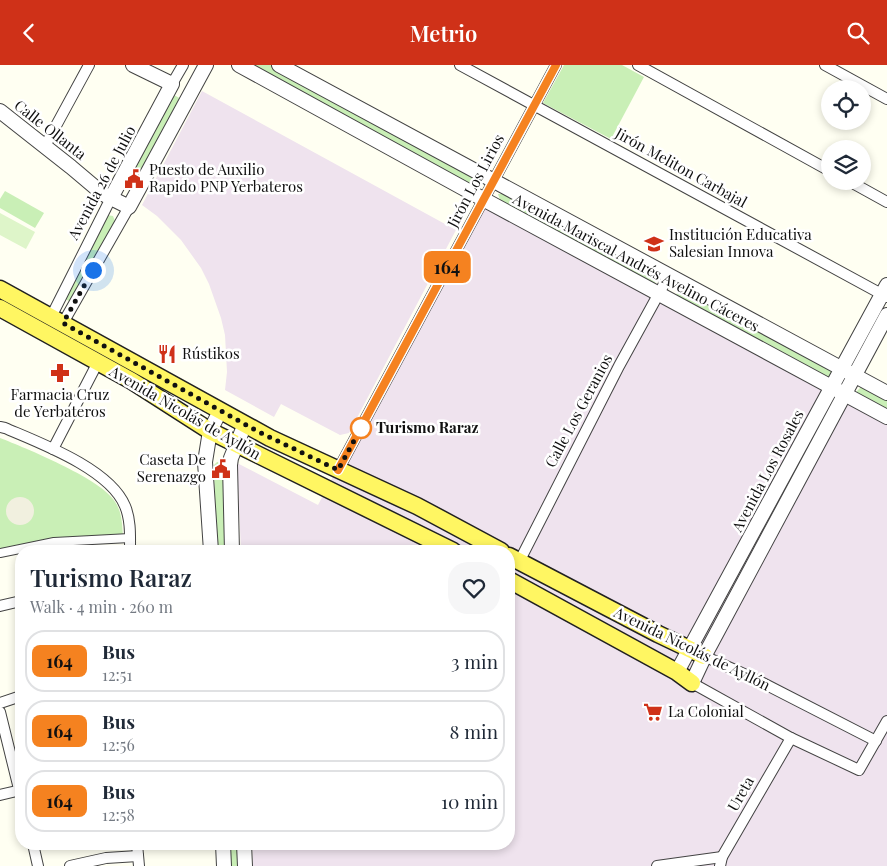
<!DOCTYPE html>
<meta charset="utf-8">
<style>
:root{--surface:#fff;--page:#f6f6f7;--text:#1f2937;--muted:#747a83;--line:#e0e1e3;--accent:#cf3118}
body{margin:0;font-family:"Playfair Display",serif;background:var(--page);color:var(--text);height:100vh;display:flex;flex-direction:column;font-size:19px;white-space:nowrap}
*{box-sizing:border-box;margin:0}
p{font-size:16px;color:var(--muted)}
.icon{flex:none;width:28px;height:28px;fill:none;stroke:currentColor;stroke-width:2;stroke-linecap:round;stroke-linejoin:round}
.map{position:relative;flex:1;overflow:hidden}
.side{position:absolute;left:15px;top:480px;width:500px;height:305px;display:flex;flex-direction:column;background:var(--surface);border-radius:20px;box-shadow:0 2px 8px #0003}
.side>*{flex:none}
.badge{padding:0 10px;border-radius:8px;font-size:18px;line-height:32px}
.controls{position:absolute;left:821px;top:15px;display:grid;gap:10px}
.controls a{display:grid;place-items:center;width:50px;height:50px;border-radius:50%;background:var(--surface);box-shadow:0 2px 8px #0003;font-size:25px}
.you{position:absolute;width:25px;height:25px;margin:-12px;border:4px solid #fff;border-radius:50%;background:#1a73e8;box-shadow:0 0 0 8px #1a73e833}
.map>.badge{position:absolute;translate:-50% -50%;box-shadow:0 0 0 2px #fff}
.round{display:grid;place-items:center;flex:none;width:52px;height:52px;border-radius:20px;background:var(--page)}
.summary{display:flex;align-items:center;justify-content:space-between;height:85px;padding:0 15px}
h1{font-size:24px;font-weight:600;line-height:38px}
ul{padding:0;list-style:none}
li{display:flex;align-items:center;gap:15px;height:62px;margin:0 10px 8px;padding:0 5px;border:2px solid var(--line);border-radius:20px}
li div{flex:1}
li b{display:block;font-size:19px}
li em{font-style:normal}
li .badge{min-width:55px;font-weight:700;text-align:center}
header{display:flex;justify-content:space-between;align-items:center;height:65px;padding:0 15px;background:var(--accent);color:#fff;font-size:22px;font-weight:600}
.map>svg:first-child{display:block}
.industrial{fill:#efe3ee}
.green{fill:#c9efb6}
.pitch{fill:#def5c9}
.plaza{fill:#f1f0df}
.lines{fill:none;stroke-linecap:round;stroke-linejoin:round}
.pedestrian-casing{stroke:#434343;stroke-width:10}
.minor-casing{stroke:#434343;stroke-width:12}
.tertiary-casing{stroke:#434343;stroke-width:16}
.primary-casing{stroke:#212121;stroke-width:19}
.pedestrian{stroke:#fff;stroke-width:8}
.minor{stroke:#fff;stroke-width:10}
.tertiary{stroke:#fff;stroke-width:14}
.primary{stroke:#fff662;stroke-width:16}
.line-casing{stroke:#fff;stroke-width:11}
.line{stroke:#f58220;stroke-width:8}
.walk{stroke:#101010;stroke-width:5;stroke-dasharray:0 9}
.stop-dot{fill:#fff;stroke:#f58220;stroke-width:2.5}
.labels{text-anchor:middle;stroke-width:5;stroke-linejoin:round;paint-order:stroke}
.street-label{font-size:15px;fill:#101010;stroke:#fff}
.poi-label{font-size:15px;fill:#101010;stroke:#fff;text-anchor:start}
.stop-label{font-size:15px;font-weight:bold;fill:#101010;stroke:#fff;text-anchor:start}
</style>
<header><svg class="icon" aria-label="back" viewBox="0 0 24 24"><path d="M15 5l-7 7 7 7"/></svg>Metrio<svg class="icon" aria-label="search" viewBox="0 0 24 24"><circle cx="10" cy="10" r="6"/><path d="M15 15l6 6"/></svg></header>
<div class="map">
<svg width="887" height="801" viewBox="0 0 887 801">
<rect width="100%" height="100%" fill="#fffff2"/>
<g class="industrial">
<path d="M202,26L456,165L349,368L340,370L281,339L274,352L225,325L227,307L225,270L221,253L209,219L201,203L181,175L157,151L142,140Z"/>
<path d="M478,137L887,356V801H253L252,779H509V486H241L237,398L318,440Z"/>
</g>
<g class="green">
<path d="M246,0H274L475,114L473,121H467Z"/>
<path d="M564,0H622L644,12L611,74L543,38Z"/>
<path d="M174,30L183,35L142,109L134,104Z"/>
<path d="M5,126L44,148L35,163L0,143V134Z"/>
<path d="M498,129H505L652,207L656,211L655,219L648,218L500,135Z"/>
<path d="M107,150L113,151L115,156L71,237L63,233Z"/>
<path d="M681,221L834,305L828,313L676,230Z"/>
<path d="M862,321L887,335V345L855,328Z"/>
<path d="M0,373C26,383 98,413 113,434C122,445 122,458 123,471L0,487Z"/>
<path d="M225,396L230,486H216L214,400L217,397Z"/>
<path d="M227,779H239L240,801H228Z"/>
</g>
<path class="pitch" d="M0,148L35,167L26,184L0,170Z"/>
<circle class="plaza" cx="20" cy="446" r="14"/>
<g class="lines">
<g class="pedestrian-casing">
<path id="pedestrian" d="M0,488L54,477L130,473"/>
</g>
<g class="minor-casing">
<g id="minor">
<path d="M460,0L887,232"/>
<path d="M638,0L830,106"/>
<path d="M825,0L887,34"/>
<path d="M172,19L183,0"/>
<path d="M45,81L89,0"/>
<path d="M849,116L887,137"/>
<path d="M51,252L111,133"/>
<path d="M63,258L129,142"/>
<path d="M0,362L5,363C40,378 110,404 125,441C131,455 130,472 130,486"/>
<path d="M53,384L98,297"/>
<path d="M338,405L556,0"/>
<path d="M519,497L619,301L669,210"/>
<path d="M0,541L21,536"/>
<path d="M704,591L755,614L876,676"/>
<path d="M692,618L791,673L859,705L887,656"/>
<path d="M0,638L21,631"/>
<path d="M0,647L21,732"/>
<path d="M0,730L21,725"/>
<path d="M33,779L38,801"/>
<path d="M137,779L139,801"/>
<path d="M70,801L106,793L138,791"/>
<path d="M657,801L722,792"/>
<path d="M720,801L722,792L791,673"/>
</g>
</g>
<g class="tertiary-casing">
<g id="tertiary">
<path d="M239,0L483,134L887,352"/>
<path d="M279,0L887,328"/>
<path d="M0,46L71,102L103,129L129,142L206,0"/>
<path d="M111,133L172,19L133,0"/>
<path d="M211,486L205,397L210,366L220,346"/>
<path d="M232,486L230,400L231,393L245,359"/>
<path d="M677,607L887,220"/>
<path d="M692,618L707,586L887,250"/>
<path d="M223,779L224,801"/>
<path d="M244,779L245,801"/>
</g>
</g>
<g class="primary-casing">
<g id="primary">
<path d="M0,224L270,373L417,441L501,486"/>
<path d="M0,243L132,316L210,366L453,486"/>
<path d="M509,491L658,569L704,591"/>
<path d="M509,515L677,607L692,618"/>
</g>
</g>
<use href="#pedestrian" class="pedestrian"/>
<use href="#minor" class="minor"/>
<use href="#tertiary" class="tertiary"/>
<use href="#primary" class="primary"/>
</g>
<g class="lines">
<g class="line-casing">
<path id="line" d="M338,405L556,0"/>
</g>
<use href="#line" class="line"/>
<path class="walk" d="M93,205L63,258L259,367L338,405L361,363"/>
</g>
<defs>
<g id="civic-bare" transform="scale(1.5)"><path d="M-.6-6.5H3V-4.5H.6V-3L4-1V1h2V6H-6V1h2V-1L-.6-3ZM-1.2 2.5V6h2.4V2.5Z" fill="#cf3118" stroke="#fff" stroke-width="2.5" paint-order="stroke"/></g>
<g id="school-bare" transform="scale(1.5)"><path d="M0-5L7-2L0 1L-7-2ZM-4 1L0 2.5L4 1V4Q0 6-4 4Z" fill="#cf3118" stroke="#fff" stroke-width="2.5" paint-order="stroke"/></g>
<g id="restaurant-bare" transform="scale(1.5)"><path d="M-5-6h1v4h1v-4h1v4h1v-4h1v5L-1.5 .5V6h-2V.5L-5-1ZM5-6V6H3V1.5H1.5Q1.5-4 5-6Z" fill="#cf3118" stroke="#fff" stroke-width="2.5" paint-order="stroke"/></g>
<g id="pharmacy-bare" transform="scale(1.5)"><path d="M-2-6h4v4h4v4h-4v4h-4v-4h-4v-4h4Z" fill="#cf3118" stroke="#fff" stroke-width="2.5" paint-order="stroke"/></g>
<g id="supermarket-bare" transform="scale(1.5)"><path d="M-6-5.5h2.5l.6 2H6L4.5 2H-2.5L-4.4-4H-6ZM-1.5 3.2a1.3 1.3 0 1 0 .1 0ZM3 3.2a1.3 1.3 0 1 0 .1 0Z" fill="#cf3118" stroke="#fff" stroke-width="2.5" paint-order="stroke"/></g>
</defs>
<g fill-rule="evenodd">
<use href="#civic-bare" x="134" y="114"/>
<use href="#school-bare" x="654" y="179"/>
<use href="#restaurant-bare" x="167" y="289"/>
<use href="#pharmacy-bare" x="60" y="308"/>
<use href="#civic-bare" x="221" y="404"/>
<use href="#supermarket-bare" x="653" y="647"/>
</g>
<circle class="stop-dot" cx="361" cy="363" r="10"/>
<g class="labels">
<g class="street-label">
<text transform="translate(50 65) rotate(38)" y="5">Calle Ollanta</text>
<text transform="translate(681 103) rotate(29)" y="5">Jirón Meliton Carbajal</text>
<text transform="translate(476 116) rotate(-62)" y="5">Jirón Los Lirios</text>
<text transform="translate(102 118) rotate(-62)" y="5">Avenida 26 de Julio</text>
<text transform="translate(636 198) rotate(28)" y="5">Avenida Mariscal Andrés Avelino Cáceres</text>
<text transform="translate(579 346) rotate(-62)" y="5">Calle Los Geranios</text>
<text transform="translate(185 348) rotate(30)" y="5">Avenida Nicolás de Ayllón</text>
<text transform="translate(768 406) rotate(-62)" y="5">Avenida Los Rosales</text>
<text transform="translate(692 584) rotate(26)" y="5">Avenida Nicolás de Ayllón</text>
<text transform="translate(741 729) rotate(-60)" y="5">Ureta</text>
</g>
<g class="poi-label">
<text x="149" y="110">Puesto de Auxilio<tspan x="149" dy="17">Rapido PNP Yerbateros</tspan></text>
<text x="669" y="175">Institución Educativa<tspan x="669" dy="17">Salesian Innova</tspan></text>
<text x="182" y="294">Rústikos</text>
<text x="60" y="335" text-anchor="middle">Farmacia Cruz<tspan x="60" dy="17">de Yerbateros</tspan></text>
<text x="206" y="400" text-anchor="end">Caseta De<tspan x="206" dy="17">Serenazgo</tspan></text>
<text x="668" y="652">La Colonial</text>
</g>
<g class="stop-label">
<text x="376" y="368">Turismo Raraz</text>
</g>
</g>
</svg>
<div class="controls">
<a><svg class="icon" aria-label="locate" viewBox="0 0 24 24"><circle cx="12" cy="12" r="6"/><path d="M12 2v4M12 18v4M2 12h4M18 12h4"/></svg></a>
<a><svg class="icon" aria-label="layers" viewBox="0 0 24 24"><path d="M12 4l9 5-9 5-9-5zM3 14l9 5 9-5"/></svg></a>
</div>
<div class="you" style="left:93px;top:205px"></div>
<b class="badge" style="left:447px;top:202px;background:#f58220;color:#111">164</b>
<section class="side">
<div class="summary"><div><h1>Turismo Raraz</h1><p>Walk · 4 min · 260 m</p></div><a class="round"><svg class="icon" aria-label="heart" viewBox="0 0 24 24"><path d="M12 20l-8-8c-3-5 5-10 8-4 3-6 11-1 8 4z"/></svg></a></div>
<ul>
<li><span class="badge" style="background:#f58220;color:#111">164</span><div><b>Bus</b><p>12:51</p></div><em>3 min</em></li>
<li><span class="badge" style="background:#f58220;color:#111">164</span><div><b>Bus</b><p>12:56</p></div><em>8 min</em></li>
<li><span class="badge" style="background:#f58220;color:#111">164</span><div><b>Bus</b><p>12:58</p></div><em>10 min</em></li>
</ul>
</section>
</div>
